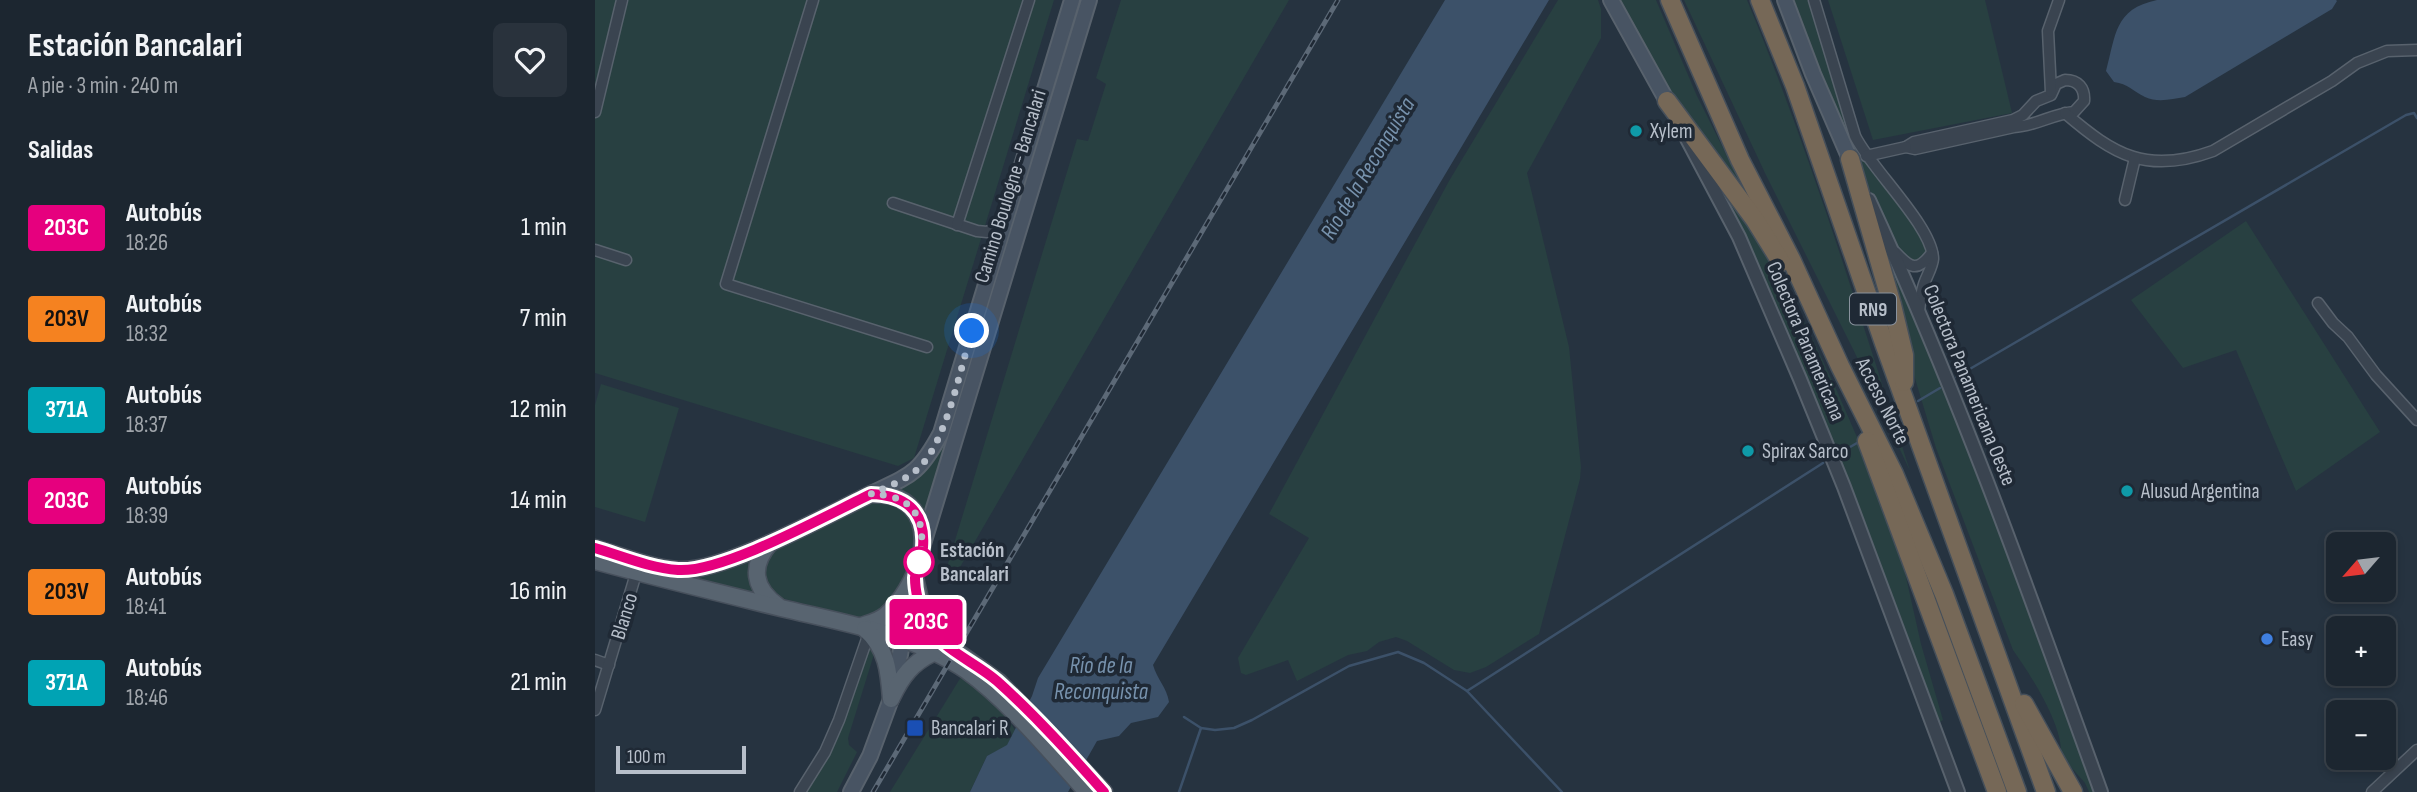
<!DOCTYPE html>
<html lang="es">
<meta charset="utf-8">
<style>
:root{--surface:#1c2630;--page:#29323c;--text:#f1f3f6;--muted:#a0a5ab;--line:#3a434c}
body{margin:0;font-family:"Sofia Sans Condensed",sans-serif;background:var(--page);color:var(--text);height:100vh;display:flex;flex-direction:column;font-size:26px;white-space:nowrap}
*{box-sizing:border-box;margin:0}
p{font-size:23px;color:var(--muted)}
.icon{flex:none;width:38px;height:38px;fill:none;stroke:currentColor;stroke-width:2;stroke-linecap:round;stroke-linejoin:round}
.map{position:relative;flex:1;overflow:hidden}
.drawer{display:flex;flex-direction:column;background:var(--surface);width:595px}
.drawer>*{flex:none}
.badge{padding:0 14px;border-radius:5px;font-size:24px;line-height:46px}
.needle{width:46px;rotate:242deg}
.tools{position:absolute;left:1731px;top:532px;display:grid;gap:14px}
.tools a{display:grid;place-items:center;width:70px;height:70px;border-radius:10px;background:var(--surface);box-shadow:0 4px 10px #0003,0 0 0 2px var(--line);font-size:35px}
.scale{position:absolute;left:21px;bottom:18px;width:130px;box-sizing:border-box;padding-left:7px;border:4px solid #b7bfca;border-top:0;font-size:19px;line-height:24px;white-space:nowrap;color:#b7bfca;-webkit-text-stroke:5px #1f2935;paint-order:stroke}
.you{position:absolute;width:35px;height:35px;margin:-18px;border:5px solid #fff;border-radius:50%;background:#1a73e8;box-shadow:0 0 0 10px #1a73e833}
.map>.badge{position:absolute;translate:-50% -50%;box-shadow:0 0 0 4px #fff}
h2{padding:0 28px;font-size:26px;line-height:63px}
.round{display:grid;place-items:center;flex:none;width:74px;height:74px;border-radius:10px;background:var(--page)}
.head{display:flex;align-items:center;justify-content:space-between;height:119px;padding:0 28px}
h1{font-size:33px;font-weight:700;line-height:52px}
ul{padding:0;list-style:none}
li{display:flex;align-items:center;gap:21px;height:91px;padding:0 28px}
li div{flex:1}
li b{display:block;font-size:26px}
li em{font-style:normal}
li .badge{min-width:77px;font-weight:700;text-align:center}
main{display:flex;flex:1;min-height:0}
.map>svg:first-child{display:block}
.green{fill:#284041}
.water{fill:#3c5169}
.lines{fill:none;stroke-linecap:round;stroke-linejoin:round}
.stream{stroke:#3c5169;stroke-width:2.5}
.minor-casing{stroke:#58626d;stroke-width:13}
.tertiary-casing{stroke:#58626d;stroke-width:16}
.secondary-casing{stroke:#58626d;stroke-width:18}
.primary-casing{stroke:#47505c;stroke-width:19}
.motorway-casing{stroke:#454f5a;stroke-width:21}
.minor{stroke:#3a4450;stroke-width:10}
.tertiary{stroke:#3a4450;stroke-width:12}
.secondary{stroke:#485463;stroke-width:14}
.primary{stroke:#586470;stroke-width:16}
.motorway{stroke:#766857;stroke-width:18}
.rail-casing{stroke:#5c6977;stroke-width:5}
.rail{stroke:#1f2935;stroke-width:2.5;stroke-dasharray:8;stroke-linecap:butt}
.line-casing{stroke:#fff;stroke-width:16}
.line{stroke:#e6007e;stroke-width:10}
.walk{stroke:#b7bfca;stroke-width:7;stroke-dasharray:0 12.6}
.culture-dot{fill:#0f9aa8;stroke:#1f2935;stroke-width:2.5}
.stop-dot{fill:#fff;stroke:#e6007e;stroke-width:3.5}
.shop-dot{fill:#3f7fe0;stroke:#1f2935;stroke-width:2.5}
.transit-dot{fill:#1a4fb4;stroke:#1f2935;stroke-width:2.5}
.labels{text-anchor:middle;stroke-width:7;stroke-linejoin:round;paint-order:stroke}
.shield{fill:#1f2935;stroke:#89929d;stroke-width:2}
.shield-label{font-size:19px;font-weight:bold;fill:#b7bfca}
.poi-label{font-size:21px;fill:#b7bfca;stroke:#1f2935;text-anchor:start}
.street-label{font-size:21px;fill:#b7bfca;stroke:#1f2935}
.stop-label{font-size:21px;font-weight:bold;fill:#b7bfca;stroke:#1f2935;text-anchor:start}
.water-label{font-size:23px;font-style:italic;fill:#7792ad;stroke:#1f2935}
</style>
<main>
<section class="drawer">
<div class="head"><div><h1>Estación Bancalari</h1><p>A pie · 3 min · 240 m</p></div><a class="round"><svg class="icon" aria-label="heart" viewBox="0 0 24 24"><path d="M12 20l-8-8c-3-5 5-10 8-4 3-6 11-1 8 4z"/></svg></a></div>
<h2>Salidas</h2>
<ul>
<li><span class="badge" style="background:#e6007e;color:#fff">203C</span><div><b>Autobús</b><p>18:26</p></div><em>1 min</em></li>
<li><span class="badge" style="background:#f58220;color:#111">203V</span><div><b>Autobús</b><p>18:32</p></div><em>7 min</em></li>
<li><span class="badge" style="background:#00a3b4;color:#fff">371A</span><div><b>Autobús</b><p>18:37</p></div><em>12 min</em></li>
<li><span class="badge" style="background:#e6007e;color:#fff">203C</span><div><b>Autobús</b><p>18:39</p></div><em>14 min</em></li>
<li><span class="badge" style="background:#f58220;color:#111">203V</span><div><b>Autobús</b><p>18:41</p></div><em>16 min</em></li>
<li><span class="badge" style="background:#00a3b4;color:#fff">371A</span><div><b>Autobús</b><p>18:46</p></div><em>21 min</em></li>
</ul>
</section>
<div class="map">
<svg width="1822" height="792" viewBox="0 0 1822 792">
<rect width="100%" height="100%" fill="#263340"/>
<g class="green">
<path d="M0,0H459L319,458L303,466L0,373Z"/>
<path d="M526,0H694L357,581L348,580L482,139L493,141L511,84L501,78Z"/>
<path d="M963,0H1003L1006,9V38L932,173L974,347L986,467L985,479L944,634L891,667L875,673L859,670L812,641L801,637L784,642L772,651L753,655L702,681L693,660L651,675L646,673L643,658L714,538L674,514L854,181Z"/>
<path d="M1022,0H1061L1102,96L1162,216L1072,92Z"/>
<path d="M1089,0H1152C1216,154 1264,313 1315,471L1258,349L1170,173Z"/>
<path d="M1199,0H1215L1254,133L1268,157L1321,225L1334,249L1329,258L1321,262L1312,259L1303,247L1250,140Z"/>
<path d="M1233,0H1390L1417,113L1278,140Z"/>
<path d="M450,119L452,120L333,520L303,491L325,475L343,451L447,123Z"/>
<path d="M1101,144L1153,215L1205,312L1242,391L1287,495L1304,546L1326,644L1348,720L1345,722L1185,312L1135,204Z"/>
<path d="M1651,221L1785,432L1701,491L1641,350L1588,368L1536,300Z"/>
<path d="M1285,245L1293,251C1369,429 1435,610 1501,792H1494L1490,783L1466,756C1469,726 1435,674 1418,650L1341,448L1312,352Z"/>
<path d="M6,384L84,408L50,522L0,507V405Z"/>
<path d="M287,501C343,507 310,578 294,608L266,618L182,597C163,583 166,557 183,543L277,502Z"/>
<path d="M156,559V573L164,596L62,574Z"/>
<path d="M274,649L280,651L253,738L254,745L262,752L242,792H209Z"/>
<path d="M366,677C385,692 408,708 420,730L412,746L392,756L375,792H295Z"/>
</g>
<g class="water">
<path d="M850,0H954L558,665C562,679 572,688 574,702L563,717L536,723L524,736L502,741L473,792H375L392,756L412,745L437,696L443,678Z"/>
<path d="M1562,0H1741L1742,1L1737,9L1590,97C1577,99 1563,103 1550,97C1538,91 1533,84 1519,82L1511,71C1521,35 1519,9 1562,0Z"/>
</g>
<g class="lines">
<g class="stream">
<path d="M1361,377L1811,115L1819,113L1822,118"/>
<path d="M1323,401L1345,388"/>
<path d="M1243,454L1262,443"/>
<path d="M872,691L1228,463"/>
<path d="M589,717L606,728L620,730L639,728L657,720L754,666L803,652L829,663L872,691L967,792"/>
<path d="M584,792L606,728"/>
</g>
<g class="minor-casing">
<g id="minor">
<path d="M218,0L131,284L332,347"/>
<path d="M1219,0L1260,136C1276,169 1338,227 1338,259C1337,268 1332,275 1329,284C1326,293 1325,302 1324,311"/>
<path d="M1470,80C1483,80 1490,88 1489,101L1479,112C1457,114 1441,126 1419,127L1320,149L1311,147L1319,142L1418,120L1428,115L1441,101L1456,95L1461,84Z"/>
<path d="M1456,92L1453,31L1464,0"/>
<path d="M0,112L27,0"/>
<path d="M1470,113C1519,155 1552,175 1618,151L1737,81L1762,63L1792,51L1822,50"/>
<path d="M1271,156L1311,147"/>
<path d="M1530,200L1540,158"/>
<path d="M298,203L382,231L392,232L409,226"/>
<path d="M362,225L434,0"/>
<path d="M0,250L31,260"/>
<path d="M1300,252C1315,268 1322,273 1337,253"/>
<path d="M1723,303L1738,323L1753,337L1781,375L1822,420"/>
<path d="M0,660L14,665"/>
<path d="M0,710L43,567"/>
<path d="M205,792L230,752L244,720L274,633"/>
<path d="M1777,792L1822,750"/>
</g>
</g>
<g class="tertiary-casing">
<g id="tertiary">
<path d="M1092,139L1144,237L1205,379L1249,487L1363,792"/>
<path d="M1274,200C1363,392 1434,592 1506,792"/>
</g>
</g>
<g class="secondary-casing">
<g id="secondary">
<path d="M1016,0L1072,101"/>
<path d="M1190,0L1218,74L1255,159"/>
<path d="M276,494C316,475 324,474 346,433L477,0"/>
<path d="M328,544L494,0"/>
<path d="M256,792L275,756L296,699L320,580"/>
</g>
</g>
<g class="primary-casing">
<g id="primary">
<path d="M175,543C155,566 158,588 183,606"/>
<path d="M0,548C27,556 55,568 83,570C128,573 232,515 276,494C285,495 295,494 303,498C350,521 320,590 291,615C284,621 275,623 266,626"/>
<path d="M0,561C62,578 124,593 186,608C249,623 318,634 372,671C415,702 456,753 492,792"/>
<path d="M320,578L330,621L343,638L404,682L509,792"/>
<path d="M270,629C292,648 294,672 296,699"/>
<path d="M297,697C307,676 317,663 338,653"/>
</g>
</g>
<g class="motorway-casing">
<g id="motorway">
<path d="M1075,0L1145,160L1196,259L1245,366L1299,474L1349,594L1422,792"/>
<path d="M1165,0L1200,86L1289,343L1451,792"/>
<path d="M1072,101L1160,220L1186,262"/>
<path d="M1255,159L1297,305L1309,355V382"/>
<path d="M1272,441L1402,792"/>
<path d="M1429,704L1478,792"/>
</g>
</g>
<use href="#minor" class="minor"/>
<use href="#tertiary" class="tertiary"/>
<use href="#secondary" class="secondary"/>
<use href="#primary" class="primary"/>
<use href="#motorway" class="motorway"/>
<g class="rail-casing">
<path id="rail" d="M278,792L743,0"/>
</g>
<use href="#rail" class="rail"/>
</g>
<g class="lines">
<g class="line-casing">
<path id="line" d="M0,548C27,556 55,568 83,570C128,573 232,515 276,494C309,495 331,510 328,547C327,557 321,567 320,578C320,590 324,608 330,619C343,649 378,660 402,681C440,715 475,754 509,792"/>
</g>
<use href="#line" class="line"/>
<path class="walk" d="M324,562C333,521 321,495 276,494C292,487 311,480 324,468C352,440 365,369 377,331"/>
</g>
<g class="culture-dot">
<circle cx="1041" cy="131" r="7"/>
<circle cx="1153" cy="451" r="7"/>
<circle cx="1532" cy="491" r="7"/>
</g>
<circle class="stop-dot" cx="324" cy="562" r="14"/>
<circle class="shop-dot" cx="1672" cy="639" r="7"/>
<rect class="transit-dot" x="311" y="719" width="18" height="18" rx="3.5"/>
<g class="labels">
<rect class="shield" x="1255" y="293.5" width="46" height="31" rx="5"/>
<g class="shield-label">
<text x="1278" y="316">RN9</text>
</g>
<g class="poi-label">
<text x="1055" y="138">Xylem</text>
<text x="1167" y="458">Spirax Sarco</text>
<text x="1546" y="498">Alusud Argentina</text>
<text x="1686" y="646">Easy</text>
<text x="336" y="735">Bancalari R</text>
</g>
<g class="street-label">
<text transform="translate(415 186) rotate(-73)" y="7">Camino Boulogne - Bancalari</text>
<text transform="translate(1211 341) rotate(67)" y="7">Colectora Panamericana</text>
<text transform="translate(1375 385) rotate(68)" y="7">Colectora Panamericana Oeste</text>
<text transform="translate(1288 401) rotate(63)" y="7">Acceso Norte</text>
<text transform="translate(29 616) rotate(-73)" y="7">Blanco</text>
</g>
<g class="stop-label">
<text x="345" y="557">Estación<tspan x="345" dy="24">Bancalari</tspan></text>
</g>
<g class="water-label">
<text transform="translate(772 168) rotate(-59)" y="8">Río de la Reconquista</text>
<text x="506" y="673">Río de la<tspan x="506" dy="26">Reconquista</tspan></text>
</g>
</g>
</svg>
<div class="tools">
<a><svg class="needle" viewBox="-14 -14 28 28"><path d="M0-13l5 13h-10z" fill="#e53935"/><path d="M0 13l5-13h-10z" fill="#a0a5ab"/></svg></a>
<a>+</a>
<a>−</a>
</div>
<div class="scale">100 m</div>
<div class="you" style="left:377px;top:331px"></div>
<b class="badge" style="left:331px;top:622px;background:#e6007e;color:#fff">203C</b>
</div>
</main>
